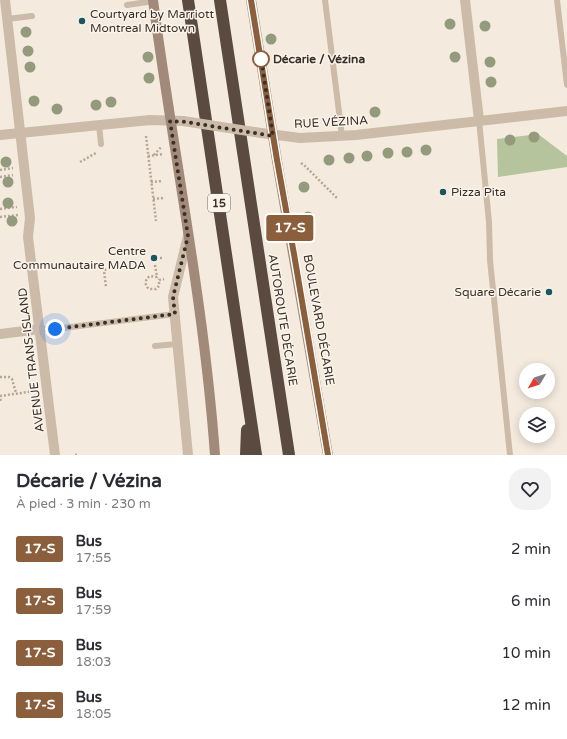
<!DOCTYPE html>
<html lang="fr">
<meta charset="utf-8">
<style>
:root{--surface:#fff;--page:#f2f2f3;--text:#2b2b33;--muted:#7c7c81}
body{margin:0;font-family:"Varela Round",sans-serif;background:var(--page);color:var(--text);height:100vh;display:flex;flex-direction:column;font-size:15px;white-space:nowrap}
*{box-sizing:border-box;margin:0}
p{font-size:13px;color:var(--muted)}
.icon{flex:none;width:22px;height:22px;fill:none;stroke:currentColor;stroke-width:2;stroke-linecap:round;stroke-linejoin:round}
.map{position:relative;height:455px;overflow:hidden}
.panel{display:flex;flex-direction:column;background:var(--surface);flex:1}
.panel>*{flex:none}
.badge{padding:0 8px;border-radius:3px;font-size:14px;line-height:26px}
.needle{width:26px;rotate:231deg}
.fabs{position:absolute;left:519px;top:363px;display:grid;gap:8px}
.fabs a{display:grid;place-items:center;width:36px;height:36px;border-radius:50%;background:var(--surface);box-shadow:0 2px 10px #0003;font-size:20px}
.you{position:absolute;width:20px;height:20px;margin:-10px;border:3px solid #fff;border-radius:50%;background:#1a73e8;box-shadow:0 0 0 6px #1a73e833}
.map>.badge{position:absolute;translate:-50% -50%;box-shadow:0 0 0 2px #fff}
.round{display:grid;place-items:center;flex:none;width:42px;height:42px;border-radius:16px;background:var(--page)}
.headline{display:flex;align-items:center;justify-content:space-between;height:68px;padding:0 16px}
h1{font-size:19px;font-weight:700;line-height:30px}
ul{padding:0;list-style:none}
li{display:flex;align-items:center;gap:12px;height:52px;padding:0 16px}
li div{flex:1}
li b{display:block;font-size:15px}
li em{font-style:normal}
li .badge{min-width:44px;font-weight:700;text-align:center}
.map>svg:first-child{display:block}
.green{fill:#b5c49d}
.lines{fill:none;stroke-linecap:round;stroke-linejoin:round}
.path{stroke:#b9a593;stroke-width:2.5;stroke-dasharray:2 2;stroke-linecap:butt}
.service{stroke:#cdbba9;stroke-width:6}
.minor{stroke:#cdbba9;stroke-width:10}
.secondary{stroke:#a18a7a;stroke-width:10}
.motorway{stroke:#5b4a40;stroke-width:12}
.minor-bridge{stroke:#cdbba9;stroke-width:10}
.tree{fill:#949b7c}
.line-casing{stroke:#fff;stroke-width:9}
.line{stroke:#8b5e3c;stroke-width:6}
.walk{stroke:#3a2f29;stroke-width:4;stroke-dasharray:0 7.2}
.poi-dot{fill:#1c565e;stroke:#fbf4eb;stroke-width:1.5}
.stop-dot{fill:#fff;stroke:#8b5e3c;stroke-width:2}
.labels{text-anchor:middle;stroke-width:3;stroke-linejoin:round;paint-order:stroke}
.shield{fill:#fbf4eb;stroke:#746a63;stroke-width:1}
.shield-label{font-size:11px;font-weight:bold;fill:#3a2f29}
.poi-label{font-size:12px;fill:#3a2f29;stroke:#fbf4eb;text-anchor:start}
.stop-label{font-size:12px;font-weight:bold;fill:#3a2f29;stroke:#fbf4eb;text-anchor:start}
.street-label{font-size:12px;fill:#3a2f29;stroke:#fbf4eb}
</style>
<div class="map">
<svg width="567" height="455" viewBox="0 0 567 455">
<rect width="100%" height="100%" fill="#f4ebde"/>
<path class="green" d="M538,134L567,156V167L498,177L497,139Z"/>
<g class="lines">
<g class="path">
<path d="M146,136L156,221"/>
<path d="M154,155L162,146"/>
<path d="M148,156L163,154"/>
<path d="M80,162L96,153"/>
<path d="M301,163L304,165L337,198"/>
<path d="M0,170L13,168"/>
<path d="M0,177L13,175"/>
<path d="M151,182L163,181"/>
<path d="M153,199L163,198"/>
<path d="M0,209L17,207"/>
<path d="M0,217L18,215"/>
<path d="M156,258H164"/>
<path d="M155,265L157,277L150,276C145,279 144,285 149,289H156L159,286V280L164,279"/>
<path d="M106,269L104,271L106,287"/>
<path d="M0,377H9L12,379L16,393"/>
<path d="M0,396L35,391"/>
<path d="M0,399L1,401"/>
<path d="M75,455H78"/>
</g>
<g class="service">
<path d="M325,0L342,136"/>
<path d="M557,0L567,85"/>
<path d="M127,5L154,1"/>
<path d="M7,19L32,16"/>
<path d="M479,120L489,222L490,260L510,455"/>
<path d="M99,125L101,144"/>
<path d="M40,329H55L175,314"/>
<path d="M155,346L177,344"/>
</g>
<g class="minor">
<path d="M5,0L30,218L28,237L55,455"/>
<path d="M465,0L479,120"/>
<path d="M261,133L300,138L356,135L567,111"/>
<path d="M0,135L150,120L183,121"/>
<path d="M188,236L173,297L188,455"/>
<path d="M0,334L40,329"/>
</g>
<g class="secondary">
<path d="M153,0C173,152 204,302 215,455"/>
<path d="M251,0L277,161L328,455"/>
</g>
<g class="motorway">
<path d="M188,0L256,455"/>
<path d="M220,0L289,455"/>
<path d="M246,455L247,430"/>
</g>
<path class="minor-bridge" d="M183,121L261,133"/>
</g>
<g class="tree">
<circle cx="450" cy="24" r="5.5"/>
<circle cx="485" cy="26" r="5.5"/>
<circle cx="26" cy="32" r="5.5"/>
<circle cx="271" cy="39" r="5.5"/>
<circle cx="28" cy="51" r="5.5"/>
<circle cx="148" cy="57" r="5.5"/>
<circle cx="455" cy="57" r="5.5"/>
<circle cx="490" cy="62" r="5.5"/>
<circle cx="30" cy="67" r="5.5"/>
<circle cx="149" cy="78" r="5.5"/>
<circle cx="491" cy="82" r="5.5"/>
<circle cx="34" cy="101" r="5.5"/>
<circle cx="111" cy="102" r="5.5"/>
<circle cx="96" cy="105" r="5.5"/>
<circle cx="57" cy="109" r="5.5"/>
<circle cx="375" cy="112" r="5.5"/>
<circle cx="534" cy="137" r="5.5"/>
<circle cx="510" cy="140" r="5.5"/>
<circle cx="426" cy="150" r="5.5"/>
<circle cx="407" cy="152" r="5.5"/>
<circle cx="388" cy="153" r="5.5"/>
<circle cx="367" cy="156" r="5.5"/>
<circle cx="349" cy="158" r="5.5"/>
<circle cx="329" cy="160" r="5.5"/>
<circle cx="6" cy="162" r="5.5"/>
<circle cx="8" cy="182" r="5.5"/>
<circle cx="304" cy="187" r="5.5"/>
<circle cx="8" cy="203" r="5.5"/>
<circle cx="308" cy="217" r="5.5"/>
<circle cx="12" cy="221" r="5.5"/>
</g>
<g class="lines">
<g class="line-casing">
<path id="line" d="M251,0L277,160L294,254L328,455"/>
</g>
<use href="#line" class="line"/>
<path class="walk" d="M55,329L175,314L173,297L188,236L170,121L186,122L273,136L261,58V59"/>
</g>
<g class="poi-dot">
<circle cx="82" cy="21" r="4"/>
<circle cx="443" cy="192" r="4"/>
<circle cx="154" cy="258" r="4"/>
<circle cx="549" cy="292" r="4"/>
</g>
<circle class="stop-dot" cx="261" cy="59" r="8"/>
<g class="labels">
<rect class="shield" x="208" y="194" width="22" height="18" rx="3"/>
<g class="shield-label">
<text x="219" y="207">15</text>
</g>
<g class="poi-label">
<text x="90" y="18">Courtyard by Marriott<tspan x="90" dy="14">Montreal Midtown</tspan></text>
<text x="451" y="196">Pizza Pita</text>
<text x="146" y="255" text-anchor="end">Centre<tspan x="146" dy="14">Communautaire MADA</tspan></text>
<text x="541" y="296" text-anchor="end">Square Décarie</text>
</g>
<g class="stop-label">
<text x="273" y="63">Décarie / Vézina</text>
</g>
<g class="street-label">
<text transform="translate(331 122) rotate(-3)" y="4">RUE VÉZINA</text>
<text transform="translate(283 320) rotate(81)" y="4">AUTOROUTE DÉCARIE</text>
<text transform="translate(319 320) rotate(80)" y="4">BOULEVARD DÉCARIE</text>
<text transform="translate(31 360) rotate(-97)" y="4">AVENUE TRANS-ISLAND</text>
</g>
</g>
</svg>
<div class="fabs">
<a><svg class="needle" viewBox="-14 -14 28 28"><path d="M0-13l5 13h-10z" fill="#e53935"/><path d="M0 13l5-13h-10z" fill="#7c7c81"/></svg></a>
<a><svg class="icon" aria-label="layers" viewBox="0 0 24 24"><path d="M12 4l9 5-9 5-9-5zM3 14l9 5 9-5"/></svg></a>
</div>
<div class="you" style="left:55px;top:329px"></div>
<b class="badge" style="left:290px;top:228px;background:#8b5e3c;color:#fff">17-S</b>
</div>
<section class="panel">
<div class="headline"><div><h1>Décarie / Vézina</h1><p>À pied · 3 min · 230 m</p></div><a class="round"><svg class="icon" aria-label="heart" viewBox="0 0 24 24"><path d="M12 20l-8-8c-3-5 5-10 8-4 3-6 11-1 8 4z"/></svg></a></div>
<ul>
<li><span class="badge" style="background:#8b5e3c;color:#fff">17-S</span><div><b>Bus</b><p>17:55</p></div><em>2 min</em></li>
<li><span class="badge" style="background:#8b5e3c;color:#fff">17-S</span><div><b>Bus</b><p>17:59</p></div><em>6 min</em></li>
<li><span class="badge" style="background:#8b5e3c;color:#fff">17-S</span><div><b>Bus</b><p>18:03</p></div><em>10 min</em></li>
<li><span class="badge" style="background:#8b5e3c;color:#fff">17-S</span><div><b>Bus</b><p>18:05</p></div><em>12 min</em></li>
</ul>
</section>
